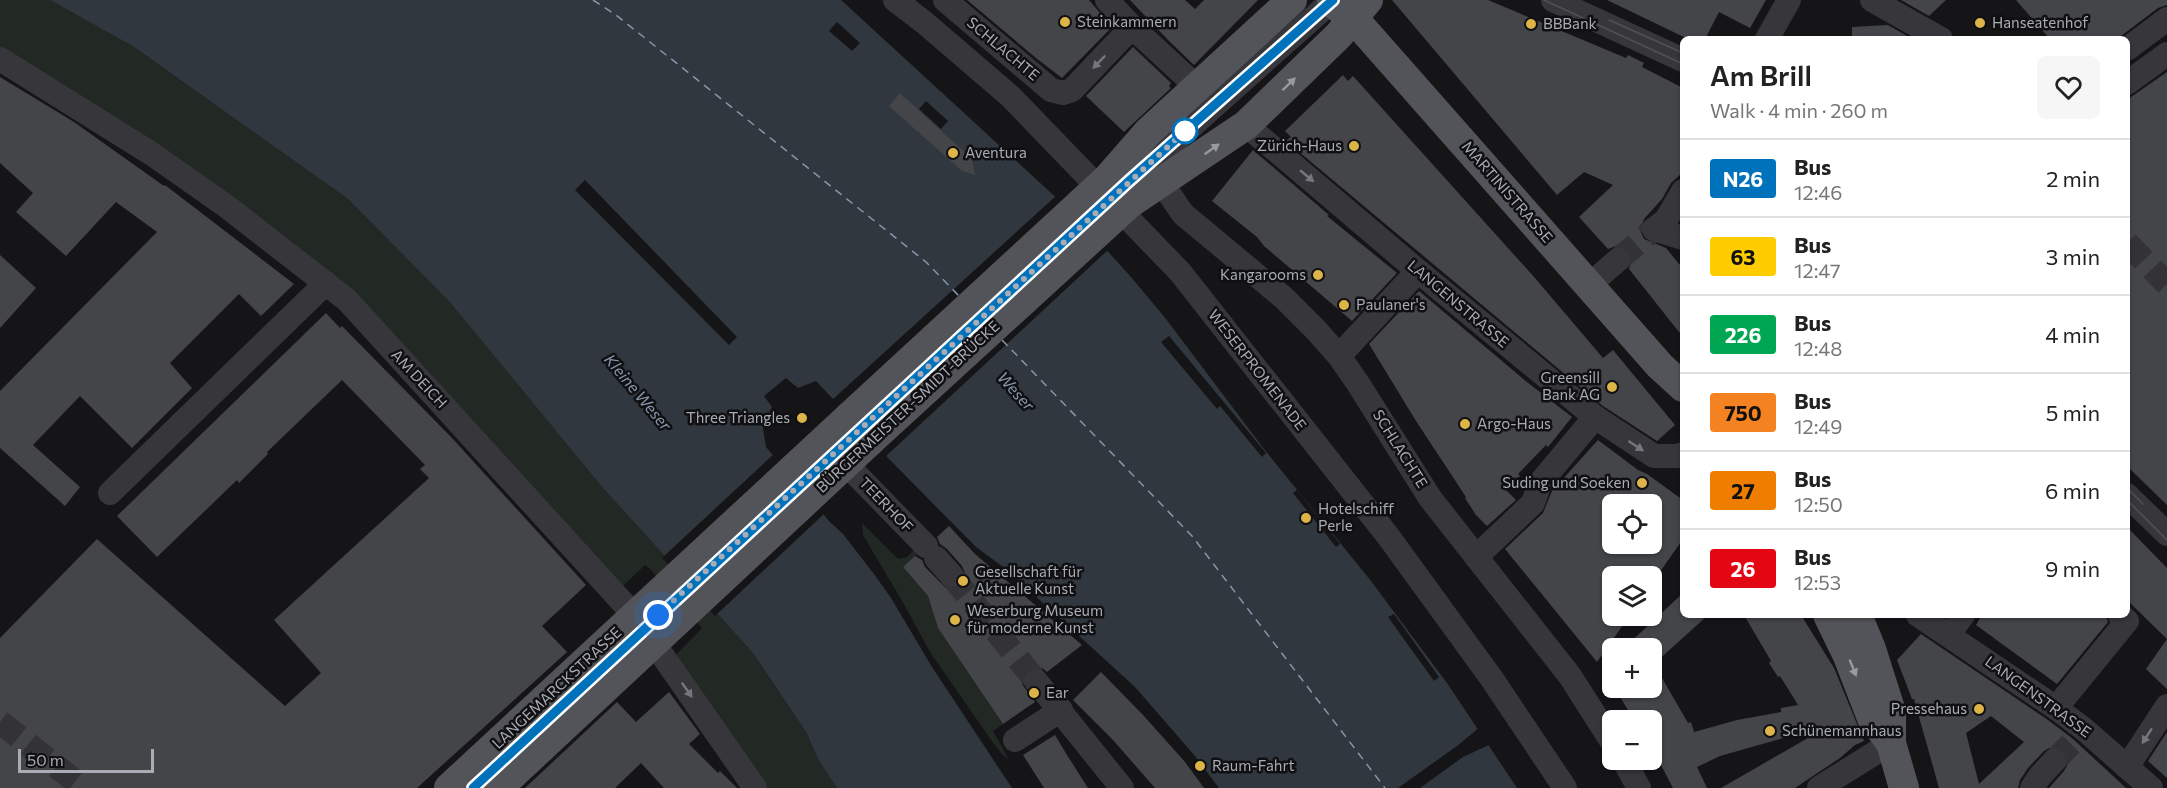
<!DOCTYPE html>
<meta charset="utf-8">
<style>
:root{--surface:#fff;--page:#f6f6f6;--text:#222;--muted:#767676;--line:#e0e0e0}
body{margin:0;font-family:Commissioner,sans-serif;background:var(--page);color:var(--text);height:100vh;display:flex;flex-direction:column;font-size:22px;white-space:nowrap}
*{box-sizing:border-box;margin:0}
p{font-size:20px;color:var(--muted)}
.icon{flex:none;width:33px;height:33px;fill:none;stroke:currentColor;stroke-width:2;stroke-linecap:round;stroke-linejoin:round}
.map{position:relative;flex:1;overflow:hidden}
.side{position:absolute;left:1680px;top:36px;width:450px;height:582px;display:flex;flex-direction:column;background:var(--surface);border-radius:9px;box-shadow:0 2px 4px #0004}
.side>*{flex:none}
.badge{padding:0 12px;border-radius:4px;font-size:21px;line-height:39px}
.buttons{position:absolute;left:1602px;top:494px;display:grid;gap:12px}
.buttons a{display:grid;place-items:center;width:60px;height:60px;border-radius:9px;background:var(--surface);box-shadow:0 2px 4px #0004;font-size:30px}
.scale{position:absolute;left:18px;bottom:15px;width:136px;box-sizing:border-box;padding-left:6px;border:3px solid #a9acb5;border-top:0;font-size:16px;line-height:21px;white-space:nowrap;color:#a9acb5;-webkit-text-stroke:4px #101012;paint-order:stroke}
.you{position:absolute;width:30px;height:30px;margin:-15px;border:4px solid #fff;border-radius:50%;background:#1a73e8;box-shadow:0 0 0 9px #1a73e833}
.map>.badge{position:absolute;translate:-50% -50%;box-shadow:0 0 0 3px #fff}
.round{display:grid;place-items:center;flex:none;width:63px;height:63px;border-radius:9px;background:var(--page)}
.summary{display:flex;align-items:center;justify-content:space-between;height:102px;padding:0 30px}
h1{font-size:28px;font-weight:600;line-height:45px}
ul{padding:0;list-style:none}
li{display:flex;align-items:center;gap:18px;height:78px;padding:0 30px;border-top:2px solid var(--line)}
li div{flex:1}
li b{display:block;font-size:22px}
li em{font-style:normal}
li .badge{min-width:66px;font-weight:700;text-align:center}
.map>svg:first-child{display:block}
.green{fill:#222823}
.water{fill:#30373e}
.pier{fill:#151517}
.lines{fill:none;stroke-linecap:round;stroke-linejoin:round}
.ferry{stroke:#8497ac;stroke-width:1.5;stroke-dasharray:8 6;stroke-linecap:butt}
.building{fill:#444549;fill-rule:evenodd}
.minor-tunnel{stroke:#333337;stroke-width:24;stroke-dasharray:24 12;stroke-linecap:butt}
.minor{stroke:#37373b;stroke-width:24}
.major{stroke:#53545a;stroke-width:30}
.tram{stroke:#505156;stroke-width:1.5}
.minor-bridge{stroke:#37373b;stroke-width:24}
.major-bridge{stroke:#53545a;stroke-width:30}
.oneway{fill:#76777e}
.oneway2{fill:#989aa3}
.line-casing{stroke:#fff;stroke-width:14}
.line{stroke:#0072bc;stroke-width:9}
.walk{stroke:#a9acb5;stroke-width:6;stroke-dasharray:0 10.8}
.poi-dot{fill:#dcb448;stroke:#101012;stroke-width:2}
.stop-dot{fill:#fff;stroke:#0072bc;stroke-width:3}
.labels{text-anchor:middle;stroke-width:5;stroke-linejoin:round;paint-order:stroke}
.poi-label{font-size:15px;fill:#a9acb5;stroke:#101012;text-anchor:start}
.street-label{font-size:15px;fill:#a9acb5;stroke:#101012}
.water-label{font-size:16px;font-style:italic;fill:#8497ac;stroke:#101012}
</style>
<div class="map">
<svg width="2167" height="788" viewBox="0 0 2167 788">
<rect width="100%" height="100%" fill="#151517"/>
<g class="green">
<path d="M0,0H50L134,47L348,199L450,301L602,487L753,653L806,732L819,761L837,788H767L676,655L702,628L650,569L645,565L621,588L352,294L0,48Z"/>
<path d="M862,523L898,559L907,557L915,549L919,553L903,567L928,596L938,628L1003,724L993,731L1009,760L1002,754L991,740L930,652L905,606L863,535Z"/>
</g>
<path class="water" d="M50,0H841L1074,214L1131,277L1166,319L1264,449L1371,581L1447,683L1517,788H1219L1195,756L1135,687L1006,569L976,547L891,461L816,381L798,388L786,378L764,396L772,407L763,428L766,447L829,521L843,534L874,574L891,598L932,667L1012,788H837L819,761L806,732L753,653L602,487L450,302L348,199L134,47Z"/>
<g class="pier">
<path d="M837,22L860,43L852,51L829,31Z"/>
<path d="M926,101L948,121L941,129L919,109Z"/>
<path d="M585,180L737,337L729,345L575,190Z"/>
<path d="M1057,195L1109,249L884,458L831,401Z"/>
<path d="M1169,336L1266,453L1262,457L1220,406L1217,409L1161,342Z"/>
<path d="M776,452L826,512L715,616L662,558Z"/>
<path d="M1297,490L1340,544L1336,547L1293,493Z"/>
<path d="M1394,614L1439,677L1434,681L1388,617Z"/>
<path d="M1480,727L1491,744L1463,757L1420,788H1398L1457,746Z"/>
</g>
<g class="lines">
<g class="ferry">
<path d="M593,0L616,15L926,262L959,296"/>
<path d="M1002,340L1192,536L1385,788"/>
</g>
</g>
<g class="building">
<path d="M967,0H1089L1112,27L1062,78L1036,58Z"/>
<path d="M1130,0H1185L1195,9L1204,0H1258L1194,65L1169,41Z"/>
<path d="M1392,0H1488L1626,58L1628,55L1644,63L1642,67L1683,88V172L1671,183L1662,199L1644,219L1640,230L1644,239L1666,248L1679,264H1683V337L1629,269L1632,258L1628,250L1622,246H1616L1608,249L1579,217L1613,185L1584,172L1557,195Z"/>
<path d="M1607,0H1766L1750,28L1719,12L1705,39H1688Z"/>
<path d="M1901,0H1946L1929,16Z"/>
<path d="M2016,0H2167V5L2158,8L2117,39H2050Z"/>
<path d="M1888,25L1907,36L1904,39H1852V27Z"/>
<path d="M1133,47L1171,83L1169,86L1171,88L1124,132L1086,96Z"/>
<path d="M2167,72V505L2127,466V104L2131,97Z"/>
<path d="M1343,75L1348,81L1353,76L1535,278L1603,358L1613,350L1675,425L1657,441L1603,406L1286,141L1291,137L1285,131Z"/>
<path d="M0,77L74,122L164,186L165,185L294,284L261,316L239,294L170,363L192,388L132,448L80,396L33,445L80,487L65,506L0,448V391L157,232L116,202L66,256L16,212L33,193L0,163Z"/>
<path d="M900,93L972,159L975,175L962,171L889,106Z"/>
<path d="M1253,150L1329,215L1327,216L1397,273L1352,321L1264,246L1257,237L1212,201Z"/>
<path d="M0,255L36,288L0,328Z"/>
<path d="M1419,291L1527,382L1572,417L1548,447L1546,445L1518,474L1520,476L1506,490L1516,500L1487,526L1476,515L1465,498L1466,497L1416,421L1369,344Z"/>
<path d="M326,313L340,328L342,326L452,438L586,585L542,626L567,652L417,788H0V638L97,539L285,706L321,673L274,620L429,478L420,469L425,465L342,380L267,452L268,454L239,483L237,480L157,557L117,516Z"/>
<path d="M1598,440L1638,470L1647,474L1683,500V539L1657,576H1612V615H1630L1597,662L1505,549L1543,513L1552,491ZM1612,504H1652V543H1612Z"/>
<path d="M949,526L975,554L1082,645L1047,672L1042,668L1034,667L1027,670L1023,676L1022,684L1035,702L1003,724L938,628L928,596L903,567L915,556L922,560L925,567L946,588L954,589L961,585L965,579V573L962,566L947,549L940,544L937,537Z"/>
<path d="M2127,527L2167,568V689L2146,669L2167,639L2127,600Z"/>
<path d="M1683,593V615H1708L1654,664L1688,723L1691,722L1694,732L1737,720L1781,712V708L1798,705L1780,676L1778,677L1769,663L1771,661L1744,615H1801L1834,668L1864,741L1855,745L1840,758L1795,788H1721L1820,731L1819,728L1720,756L1697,767L1707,788H1673L1652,748V720H1634L1614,687H1652V648H1624Z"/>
<path d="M1982,615H2106L2108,622L2057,684L1976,625Z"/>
<path d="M1921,634L2048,720L2073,739L2126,788H2049L2064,771L2068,764L2067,756L2064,751L2057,747L2049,748L2044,751L2028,768L2020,780L2018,788H1939L1914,699H1912L1897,660ZM1991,716L2024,742L1979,784L1966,733Z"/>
<path d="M1101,672L1143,715L1185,762L1204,788H1155L1113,740L1073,700Z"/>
<path d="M669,692L700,734L689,744L718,773L720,771L737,788H664L641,763L615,788H525L617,702L636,722Z"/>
<path d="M2167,732V778L2148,761Z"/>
<path d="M1055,735L1067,755L1088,788H1044L1023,755Z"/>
</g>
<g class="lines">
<g class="minor-tunnel">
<path d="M2127,243L2167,284"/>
<path d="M1618,260L1654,229"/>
<path d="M951,575L1036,681"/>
<path d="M0,722L84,788"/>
<path d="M2054,761L2075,740"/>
</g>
<g class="minor">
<path d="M895,0L925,23L1011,97L1180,272L1388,536L1492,679L1565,788"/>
<path d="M945,0L1051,90L1063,93L1072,90L1132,27"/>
<path d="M1107,0L1132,27L1196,86"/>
<path d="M1553,0L1683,60"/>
<path d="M1872,0L1941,39"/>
<path d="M1767,39L1789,0"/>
<path d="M2127,49L2167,19"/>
<path d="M0,59L152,154L226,206L347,300L635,616L755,788"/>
<path d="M2127,83L2167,54"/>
<path d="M1246,125L1418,271L1595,417L1654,456H1678L1683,454"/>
<path d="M1161,182L1183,214L1284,298L1315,329L1339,356L1359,385L1430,498L1570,676L1612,742"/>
<path d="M1119,191L1333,0"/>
<path d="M1654,229L1666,220L1683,191"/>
<path d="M1654,229L1683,238"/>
<path d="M1589,285L1618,260"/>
<path d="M1339,356L1418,271"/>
<path d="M846,464L926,546"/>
<path d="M110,493L326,283"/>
<path d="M2127,495L2167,534"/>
<path d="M1476,557L1533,503L1540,483L1595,417"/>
<path d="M936,558L951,575"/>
<path d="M1918,615L2056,708L2085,730L2151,788"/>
<path d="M1949,634L1963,615"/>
<path d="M1036,681L1122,788"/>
<path d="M2056,708L2127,621L2120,615"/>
<path d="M1015,740L1061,710"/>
<path d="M1623,759L1639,788"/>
<path d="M2127,767L2167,706"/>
<path d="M473,788L860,429"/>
<path d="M1819,788L1891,743"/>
<path d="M2032,788L2040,776L2054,761"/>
</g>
<g class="major">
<path d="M1332,0L1335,5L1354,19L1660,366L1683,387"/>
<path d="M1107,179L1148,132L1292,0"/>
<path d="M1130,203L1246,125L1339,35L1368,0"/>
<path d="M1828,615L1848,656L1872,718L1891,743"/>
<path d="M1857,615L1871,649L1891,712V743L1904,788"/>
<path d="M449,788L849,417"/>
<path d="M498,788L870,441"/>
</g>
<g class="tram">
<path d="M1544,0L1683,64"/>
<path d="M1609,20L1683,53"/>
<path d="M1171,139L1324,0"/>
<path d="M2127,488L2143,504"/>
<path d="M2127,500L2167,540"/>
<path d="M467,788L487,770"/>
<path d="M481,788L661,618L1122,194L1340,0"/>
</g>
<path class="minor-bridge" d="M860,429L1119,191"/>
<g class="major-bridge">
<path d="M849,417L1107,179"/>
<path d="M870,441L1130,203"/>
</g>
</g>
<defs><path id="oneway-solid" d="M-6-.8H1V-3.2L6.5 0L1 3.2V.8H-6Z" transform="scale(1.5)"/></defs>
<g class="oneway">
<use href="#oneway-solid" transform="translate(1099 62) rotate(134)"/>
<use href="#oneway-solid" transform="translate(1307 176) rotate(40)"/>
<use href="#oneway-solid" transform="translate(1636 446) rotate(33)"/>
<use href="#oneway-solid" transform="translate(687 690) rotate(55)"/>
<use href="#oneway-solid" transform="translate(2147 736) rotate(123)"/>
</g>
<g class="oneway2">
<use href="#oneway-solid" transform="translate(1289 84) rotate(-44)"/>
<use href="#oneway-solid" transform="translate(1212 149) rotate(-35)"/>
<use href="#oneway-solid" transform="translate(1853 668) rotate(68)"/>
</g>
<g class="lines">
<g class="line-casing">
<path id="line" d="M473,788L1129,181L1333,0"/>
</g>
<use href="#line" class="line"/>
<path class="walk" d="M658,615L1185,131"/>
</g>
<g class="poi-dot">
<circle cx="1065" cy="22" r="6"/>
<circle cx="1980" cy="23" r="6"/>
<circle cx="1531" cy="24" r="6"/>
<circle cx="1354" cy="146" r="6"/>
<circle cx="953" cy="153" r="6"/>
<circle cx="1318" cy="275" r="6"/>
<circle cx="1344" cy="305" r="6"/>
<circle cx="1612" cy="387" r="6"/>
<circle cx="802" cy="418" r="6"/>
<circle cx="1465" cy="424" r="6"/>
<circle cx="1642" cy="483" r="6"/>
<circle cx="1306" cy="518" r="6"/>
<circle cx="963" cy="581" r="6"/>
<circle cx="955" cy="620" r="6"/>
<circle cx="1034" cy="693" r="6"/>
<circle cx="1979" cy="709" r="6"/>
<circle cx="1770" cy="731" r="6"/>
<circle cx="1200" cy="766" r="6"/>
</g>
<circle class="stop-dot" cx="1185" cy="131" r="12"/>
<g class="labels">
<g class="poi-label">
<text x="1077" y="27">Steinkammern</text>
<text x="1992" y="28">Hanseatenhof</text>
<text x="1543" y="29">BBBank</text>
<text x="1342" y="151" text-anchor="end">Zürich-Haus</text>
<text x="965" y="158">Aventura</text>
<text x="1306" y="280" text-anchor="end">Kangarooms</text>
<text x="1356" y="310">Paulaner's</text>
<text x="1600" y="383" text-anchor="end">Greensill<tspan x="1600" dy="17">Bank AG</tspan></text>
<text x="790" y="423" text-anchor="end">Three Triangles</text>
<text x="1477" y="429">Argo-Haus</text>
<text x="1630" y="488" text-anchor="end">Suding und Soeken</text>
<text x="1318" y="514">Hotelschiff<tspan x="1318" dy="17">Perle</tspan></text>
<text x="975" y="577">Gesellschaft für<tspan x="975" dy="17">Aktuelle Kunst</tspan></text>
<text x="967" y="616">Weserburg Museum<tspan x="967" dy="17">für moderne Kunst</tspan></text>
<text x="1046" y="698">Ear</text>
<text x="1967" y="714" text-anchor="end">Pressehaus</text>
<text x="1782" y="736">Schünemannhaus</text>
<text x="1212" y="771">Raum-Fahrt</text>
</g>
<g class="street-label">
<text transform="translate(1003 49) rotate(40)" y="5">SCHLACHTE</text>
<text transform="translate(1507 192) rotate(49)" y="5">MARTINISTRASSE</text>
<text transform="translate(1458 304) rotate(40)" y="5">LANGENSTRASSE</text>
<text transform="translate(1257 370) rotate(52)" y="5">WESERPROMENADE</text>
<text transform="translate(419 379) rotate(47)" y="5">AM DEICH</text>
<text transform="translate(908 407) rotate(-43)" y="5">BÜRGERMEISTER-SMIDT-BRÜCKE</text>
<text transform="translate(1400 449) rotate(58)" y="5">SCHLACHTE</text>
<text transform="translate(886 505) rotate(46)" y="5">TEERHOF</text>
<text transform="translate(557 688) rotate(-43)" y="5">LANGEMARCKSTRASSE</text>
<text transform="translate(2038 697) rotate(36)" y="5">LANGENSTRASSE</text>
</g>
<g class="water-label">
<text transform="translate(1016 391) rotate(48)" y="6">Weser</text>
<text transform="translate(638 392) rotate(50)" y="6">Kleine Weser</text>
</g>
</g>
</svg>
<div class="buttons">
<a><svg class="icon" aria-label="locate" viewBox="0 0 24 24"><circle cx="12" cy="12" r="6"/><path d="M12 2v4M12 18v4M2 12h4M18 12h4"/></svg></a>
<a><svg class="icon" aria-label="layers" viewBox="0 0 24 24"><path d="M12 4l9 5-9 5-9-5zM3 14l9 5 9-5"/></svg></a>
<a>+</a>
<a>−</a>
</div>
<div class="scale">50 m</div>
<div class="you" style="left:658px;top:615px"></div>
<section class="side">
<div class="summary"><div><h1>Am Brill</h1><p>Walk · 4 min · 260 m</p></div><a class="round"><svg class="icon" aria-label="heart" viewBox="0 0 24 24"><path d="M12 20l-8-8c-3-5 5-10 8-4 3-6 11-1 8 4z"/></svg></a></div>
<ul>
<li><span class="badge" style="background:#0072bc;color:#fff">N26</span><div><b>Bus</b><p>12:46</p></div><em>2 min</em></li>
<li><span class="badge" style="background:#fc0;color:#111">63</span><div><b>Bus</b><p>12:47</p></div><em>3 min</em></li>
<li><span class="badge" style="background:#00a651;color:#fff">226</span><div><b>Bus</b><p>12:48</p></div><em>4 min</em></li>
<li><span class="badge" style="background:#f58220;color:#111">750</span><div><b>Bus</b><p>12:49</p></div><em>5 min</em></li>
<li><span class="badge" style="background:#ef7d00;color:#111">27</span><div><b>Bus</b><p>12:50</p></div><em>6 min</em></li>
<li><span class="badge" style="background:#e30613;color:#fff">26</span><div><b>Bus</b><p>12:53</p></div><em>9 min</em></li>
</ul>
</section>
</div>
